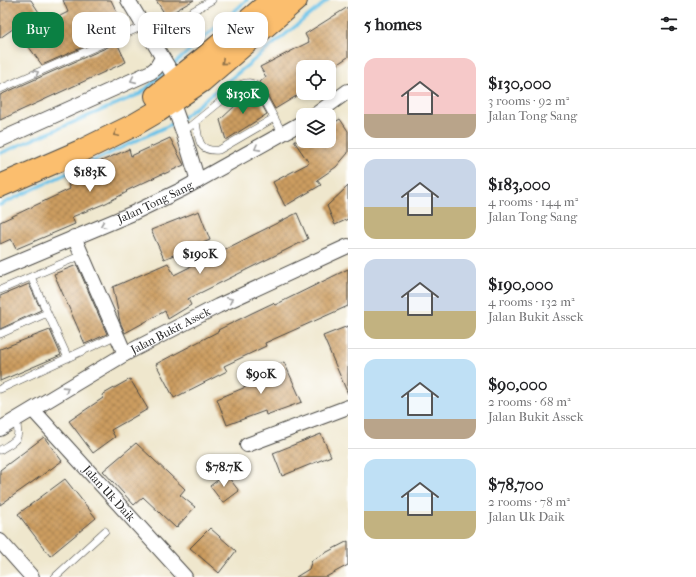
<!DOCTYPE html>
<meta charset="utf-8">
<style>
body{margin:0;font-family:"IM FELL French Canon",serif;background:#f6f6f6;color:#202124;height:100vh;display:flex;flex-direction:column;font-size:15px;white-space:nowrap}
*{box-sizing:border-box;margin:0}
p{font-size:13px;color:#757577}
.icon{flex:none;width:22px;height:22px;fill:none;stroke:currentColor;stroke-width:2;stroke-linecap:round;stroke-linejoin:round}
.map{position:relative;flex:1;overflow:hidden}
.drawer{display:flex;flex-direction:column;background:#fff;width:348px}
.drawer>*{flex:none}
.hud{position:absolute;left:12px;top:12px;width:276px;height:36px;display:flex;gap:8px}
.fabs{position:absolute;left:296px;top:60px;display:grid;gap:8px}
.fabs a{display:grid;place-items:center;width:40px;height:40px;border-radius:8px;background:#fff;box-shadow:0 2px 6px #0003;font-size:20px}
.price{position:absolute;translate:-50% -34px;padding:0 9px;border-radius:14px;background:#fff;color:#222;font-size:13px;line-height:26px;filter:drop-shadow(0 1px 2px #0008)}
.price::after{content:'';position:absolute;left:50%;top:24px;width:12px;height:9px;margin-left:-6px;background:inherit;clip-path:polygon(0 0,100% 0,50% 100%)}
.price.on{background:#0b8043;color:#fff}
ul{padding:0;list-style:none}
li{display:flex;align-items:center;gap:12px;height:100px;padding:0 16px}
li+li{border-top:1px solid #e0e0e0}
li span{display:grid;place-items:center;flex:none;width:112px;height:80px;border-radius:12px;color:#555}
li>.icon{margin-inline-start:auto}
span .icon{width:48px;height:48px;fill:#fffc;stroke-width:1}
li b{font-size:17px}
h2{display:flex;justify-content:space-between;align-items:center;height:48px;padding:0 16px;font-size:17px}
.pill{padding:0 14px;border-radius:12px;background:#fff;box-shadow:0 2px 6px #0003;font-size:14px;line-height:36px}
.pill.on{background:#0b8043;color:#fff}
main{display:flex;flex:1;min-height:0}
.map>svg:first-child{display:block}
</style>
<main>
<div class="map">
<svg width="348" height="577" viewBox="0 0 348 577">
<defs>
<pattern id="building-cross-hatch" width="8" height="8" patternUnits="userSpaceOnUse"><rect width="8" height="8" fill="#cc9d60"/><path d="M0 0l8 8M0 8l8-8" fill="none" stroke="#a6804f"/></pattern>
</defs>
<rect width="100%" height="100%" fill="#fff"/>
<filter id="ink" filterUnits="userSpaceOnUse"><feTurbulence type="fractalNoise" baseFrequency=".025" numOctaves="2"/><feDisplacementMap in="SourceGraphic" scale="8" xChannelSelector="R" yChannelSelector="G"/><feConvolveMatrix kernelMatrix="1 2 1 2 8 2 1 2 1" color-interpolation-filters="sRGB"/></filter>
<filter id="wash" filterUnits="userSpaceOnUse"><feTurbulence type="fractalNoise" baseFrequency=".012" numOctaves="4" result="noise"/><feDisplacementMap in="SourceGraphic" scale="16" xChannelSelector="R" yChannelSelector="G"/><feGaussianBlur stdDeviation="0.9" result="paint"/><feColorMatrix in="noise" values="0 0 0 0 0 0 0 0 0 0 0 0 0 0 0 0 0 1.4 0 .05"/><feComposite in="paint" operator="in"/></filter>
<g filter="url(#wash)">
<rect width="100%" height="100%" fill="#efe7cd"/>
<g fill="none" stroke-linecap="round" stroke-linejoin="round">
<path stroke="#6bc2e8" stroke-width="3.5" d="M174 64 247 0
M181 119 328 0
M1 153 140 94 164 73
M0 205 176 122"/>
</g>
<g id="blocks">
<path fill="url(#building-cross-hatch)" d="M0 0H31L46 23 68 12 63 0H111L123 25 112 31 113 34 42 65 26 43 28 42 17 26 0 38Z
M156 0H194L166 16Z
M348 7V57L333 67H303V92L275 109 260 82 266 77 260 67 309 42 305 34Z
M117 43 126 62 0 120V95Z
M253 89 267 114 226 140 220 120Z
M340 119 348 131V153L336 167 317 180 321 185 285 206 273 182 309 163 294 141H329V126Z
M170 138 184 165 164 174V173L126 191 127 192 106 203 72 217 75 224 16 249 11 239 0 244V222L70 189 68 184 93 173 90 166 129 149 131 156Z
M348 186V219L335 225 327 206Z
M199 211 210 240 164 259 151 230Z
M297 213 308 239 188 299 191 305 168 319 165 311 125 333 120 322 113 287 168 263 174 275Z
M77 265 107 334 85 344 54 274Z
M348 269V306L265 343 266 346 224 366 227 371 174 398 156 364 219 331 218 330 252 313 273 303 275 305Z
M29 284 41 310 0 329V296Z
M348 326V394L323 336Z
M50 330 61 355 0 381V349Z
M284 362 302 402 266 415 265 411 227 425 217 399 253 384 250 375Z
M130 379 148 409 111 430 115 437 93 453 69 421 103 398 102 395Z
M321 434 331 456 282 476 273 453Z
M44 437 62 461 0 505V470Z
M136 443 185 489 180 495 195 507 176 528 143 497 134 505 103 471Z
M226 474 239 491 223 503 210 486Z
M65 479 96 518 50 556 18 514Z
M210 528 236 551 219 573 190 548Z
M348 541V565L326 577H296L309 569 312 560Z"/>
</g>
</g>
<g filter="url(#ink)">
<use href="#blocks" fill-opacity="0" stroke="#484743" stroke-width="1"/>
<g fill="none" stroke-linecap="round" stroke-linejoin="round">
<g stroke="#484743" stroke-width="8">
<path id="service" d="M150 36 212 0
M0 89 143 26
M196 122C199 139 197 152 219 150L274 118
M183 132 242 84C248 82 251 82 257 86L283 134
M31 277 68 358
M0 290 82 255
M0 334 47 313
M0 389 117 335
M0 450C16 440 21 441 16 420
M55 577 105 531"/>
</g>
<g stroke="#484743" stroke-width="16">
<g id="minor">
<path d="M128 0 176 80"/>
<path d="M170 102 174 107 183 132 198 181"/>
<path d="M315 115 348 91"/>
<path d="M0 140 151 72 156 68 162 58"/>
<path d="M74 237 125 354"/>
<path id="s1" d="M0 269 131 214 183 189 303 122"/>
<path id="s2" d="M33 410 185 577"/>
<path id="s3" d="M0 429 125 354 218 306 348 246"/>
<path d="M247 445 348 407"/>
<path d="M0 541 32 577"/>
</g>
</g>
<g stroke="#484743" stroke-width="24">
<path id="primary" d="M156 96 204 58 272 0
M0 186 83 150 134 125 158 111 202 81 296 0"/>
</g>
<use href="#service" stroke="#fff" stroke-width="7"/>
<use href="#minor" stroke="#fff" stroke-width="14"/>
<use href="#primary" stroke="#fbbe6e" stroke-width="22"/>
</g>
<defs><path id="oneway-chevron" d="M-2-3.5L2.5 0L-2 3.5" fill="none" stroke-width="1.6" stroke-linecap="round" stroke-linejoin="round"/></defs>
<g stroke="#93744c">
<use href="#oneway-chevron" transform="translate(224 62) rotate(139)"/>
<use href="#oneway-chevron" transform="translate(116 134) rotate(154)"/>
</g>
<g stroke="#a0a0a0">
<use href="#oneway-chevron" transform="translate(36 73) rotate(-24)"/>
<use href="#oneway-chevron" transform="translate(133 80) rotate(156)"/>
<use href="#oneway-chevron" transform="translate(257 148) rotate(151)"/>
<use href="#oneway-chevron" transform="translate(103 225) rotate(158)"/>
<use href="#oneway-chevron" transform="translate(230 300) rotate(-25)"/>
<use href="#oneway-chevron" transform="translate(66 389) rotate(-33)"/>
</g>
</g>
<g text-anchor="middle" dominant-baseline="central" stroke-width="3" stroke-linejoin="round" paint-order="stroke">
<g font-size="12" fill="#2b2b2b" stroke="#fff">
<text stroke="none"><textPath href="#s1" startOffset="169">Jalan Tong Sang</textPath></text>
<text stroke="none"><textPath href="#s3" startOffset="197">Jalan Bukit Assek</textPath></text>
<text stroke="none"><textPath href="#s2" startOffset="113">Jalan Uk Daik</textPath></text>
</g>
</g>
</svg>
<div class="fabs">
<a><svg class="icon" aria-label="locate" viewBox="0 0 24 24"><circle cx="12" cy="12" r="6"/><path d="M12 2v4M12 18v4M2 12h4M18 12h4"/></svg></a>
<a><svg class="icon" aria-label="layers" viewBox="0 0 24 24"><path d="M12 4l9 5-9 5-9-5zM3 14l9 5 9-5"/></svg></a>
</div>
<b class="price on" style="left:243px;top:115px">$130K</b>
<b class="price" style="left:90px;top:193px">$183K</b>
<b class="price" style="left:200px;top:275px">$190K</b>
<b class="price" style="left:261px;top:395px">$90K</b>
<b class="price" style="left:224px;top:488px">$78.7K</b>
<div class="hud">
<a class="pill on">Buy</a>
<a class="pill">Rent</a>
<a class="pill">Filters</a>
<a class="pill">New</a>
</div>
</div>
<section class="drawer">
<h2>5 homes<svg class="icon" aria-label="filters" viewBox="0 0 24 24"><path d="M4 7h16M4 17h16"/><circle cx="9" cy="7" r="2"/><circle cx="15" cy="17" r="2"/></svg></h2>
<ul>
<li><span style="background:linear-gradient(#f6c9c9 70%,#b9a48a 0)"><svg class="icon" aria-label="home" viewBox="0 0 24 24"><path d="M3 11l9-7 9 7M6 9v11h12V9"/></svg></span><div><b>$130,000</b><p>3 rooms · 92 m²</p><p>Jalan Tong Sang</p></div></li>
<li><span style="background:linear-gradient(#c9d6e8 60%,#c2b280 0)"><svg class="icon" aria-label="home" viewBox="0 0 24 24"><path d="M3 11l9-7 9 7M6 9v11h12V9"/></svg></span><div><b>$183,000</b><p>4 rooms · 144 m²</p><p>Jalan Tong Sang</p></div></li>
<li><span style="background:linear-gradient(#c9d6e8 65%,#c2b280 0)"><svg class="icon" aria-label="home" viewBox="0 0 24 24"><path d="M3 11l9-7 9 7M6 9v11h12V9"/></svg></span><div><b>$190,000</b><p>4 rooms · 132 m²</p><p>Jalan Bukit Assek</p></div></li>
<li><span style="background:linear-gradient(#bfe0f5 75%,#b9a48a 0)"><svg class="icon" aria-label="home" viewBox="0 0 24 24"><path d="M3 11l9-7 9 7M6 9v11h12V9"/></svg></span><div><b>$90,000</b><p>2 rooms · 68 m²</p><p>Jalan Bukit Assek</p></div></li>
<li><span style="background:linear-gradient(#bfe0f5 65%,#c2b280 0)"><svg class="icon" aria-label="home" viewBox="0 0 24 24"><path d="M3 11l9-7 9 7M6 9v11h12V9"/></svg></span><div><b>$78,700</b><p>2 rooms · 78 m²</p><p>Jalan Uk Daik</p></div></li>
</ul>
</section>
</main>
